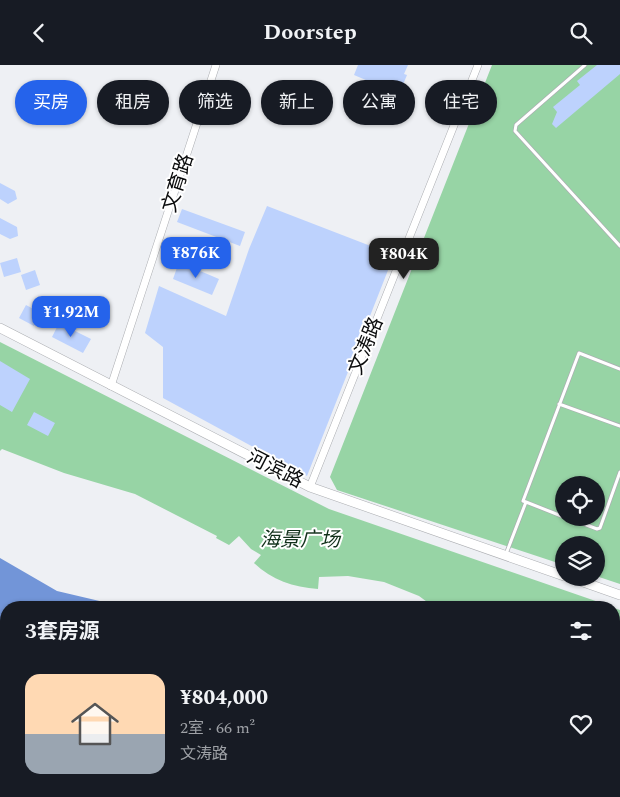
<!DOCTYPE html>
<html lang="zh">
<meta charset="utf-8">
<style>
body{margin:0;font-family:Spectral,"Noto Sans SC",serif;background:#20242c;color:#f1f3f6;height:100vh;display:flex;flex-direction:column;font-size:19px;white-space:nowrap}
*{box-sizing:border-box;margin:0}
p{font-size:16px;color:#9ea1a6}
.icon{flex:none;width:28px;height:28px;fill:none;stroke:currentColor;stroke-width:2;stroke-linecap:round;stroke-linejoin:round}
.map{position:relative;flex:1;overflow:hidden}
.sheet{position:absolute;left:0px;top:536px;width:620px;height:196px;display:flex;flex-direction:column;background:#171b24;border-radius:20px 20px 0 0;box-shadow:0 1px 4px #0004}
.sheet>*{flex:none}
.guide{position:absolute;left:15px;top:15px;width:590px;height:45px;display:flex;gap:10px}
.tools{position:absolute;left:555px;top:411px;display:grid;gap:10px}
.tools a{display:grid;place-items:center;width:50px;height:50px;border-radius:50%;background:#171b24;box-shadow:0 1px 4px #0004;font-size:25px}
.price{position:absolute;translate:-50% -42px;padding:0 11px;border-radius:10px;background:#2563eb;color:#fff;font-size:16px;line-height:32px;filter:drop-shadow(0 1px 2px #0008)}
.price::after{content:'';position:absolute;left:50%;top:30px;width:15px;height:11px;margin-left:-8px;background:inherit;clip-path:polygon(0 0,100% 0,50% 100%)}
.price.active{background:#222;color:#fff}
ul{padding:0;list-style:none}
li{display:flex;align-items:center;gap:15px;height:125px;padding:0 25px}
li span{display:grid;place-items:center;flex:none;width:140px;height:100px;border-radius:15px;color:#555}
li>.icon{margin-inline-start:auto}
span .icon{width:60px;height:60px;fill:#fffc;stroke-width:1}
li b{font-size:21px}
h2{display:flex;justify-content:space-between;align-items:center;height:60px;padding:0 25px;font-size:21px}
.chip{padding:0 18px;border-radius:22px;background:#171b24;box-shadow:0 1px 4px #0004;font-size:18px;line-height:45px}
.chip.active{background:#2563eb;color:#fff}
header{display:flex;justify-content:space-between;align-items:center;height:65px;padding:0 25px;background:#171b24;font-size:22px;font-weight:700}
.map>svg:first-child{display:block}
</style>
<header><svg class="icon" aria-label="back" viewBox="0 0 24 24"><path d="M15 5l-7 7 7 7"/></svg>Doorstep<svg class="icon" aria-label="search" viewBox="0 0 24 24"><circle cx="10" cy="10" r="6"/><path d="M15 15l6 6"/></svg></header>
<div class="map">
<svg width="620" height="732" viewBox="0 0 620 732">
<rect width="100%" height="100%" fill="#eef0f4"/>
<path fill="#97d4a5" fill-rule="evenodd" d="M492 0H620V519L596 511V480H564V500L337 425 330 412ZM564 420H596V452H564Z
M0 277 329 444 613 542H434L419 531 384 517 348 511 319 512 318 524C293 522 272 515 254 498L261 490 251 484 239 471 229 480 216 473 217 471 135 429 64 408 2 384 0 386Z
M614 543 620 545V615L614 620Z"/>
<path fill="#7295d8" d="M0 493 57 526 125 542H6V726H350L354 732H0Z
M502 726H543L548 732H496Z"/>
<path fill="#bdd2fd" d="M358 0H408L404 9 407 10 399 29 354 10Z
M597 0H620V9L556 63 552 59 557 47 553 42 580 20 577 16Z
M0 118 15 126 17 134 8 139 0 134Z
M267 141 394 190 307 411 163 333V282L145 268 159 221 226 251 249 184Z
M182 144 245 167 240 181 177 157Z
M0 153 17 162 18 171 10 174 0 169Z
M186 176 225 193 221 203 182 186Z
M17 193 21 207 4 212 0 198Z
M179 197 219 214 212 230 173 214Z
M35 205 40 220 26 225 21 210Z
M26 240 41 248 34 261 19 253Z
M59 258 91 274 83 288 52 272Z
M0 296 30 314 12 347 0 340Z
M34 347 55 358 48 371 27 360Z"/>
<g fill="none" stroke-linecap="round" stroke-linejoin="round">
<g stroke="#acaeb2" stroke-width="4.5">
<path id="service" d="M585 0 516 60 515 66 620 181
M559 339 620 361
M526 437 564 452
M566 452 597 464 600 463 620 407
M506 489 526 437 523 436 579 288 620 304"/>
</g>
<g stroke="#acaeb2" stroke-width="8">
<path id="minor" d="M111 321 216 0
M310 422 478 0"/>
</g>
<g stroke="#acaeb2" stroke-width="10">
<path id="tertiary" d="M0 263 310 422 564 511
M569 512 620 530"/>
</g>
<use href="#service" stroke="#fff" stroke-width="3"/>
<use href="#minor" stroke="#fff" stroke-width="7"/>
<use href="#tertiary" stroke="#fff" stroke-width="9"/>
</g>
<g text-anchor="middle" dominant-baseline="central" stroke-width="4" stroke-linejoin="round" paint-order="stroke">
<g font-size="20" fill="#0b0c0d" stroke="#fff">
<text transform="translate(178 118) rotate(-72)">文育路</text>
<text transform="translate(366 281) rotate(-68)">文涛路</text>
<text transform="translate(275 404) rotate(27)">河滨路</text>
</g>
<g font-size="20" font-style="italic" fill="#12311b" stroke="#fff">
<text x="300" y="475">海景广场</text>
</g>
</g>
</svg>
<div class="tools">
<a><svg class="icon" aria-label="locate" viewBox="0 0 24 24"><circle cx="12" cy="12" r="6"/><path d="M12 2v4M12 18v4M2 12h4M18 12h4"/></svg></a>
<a><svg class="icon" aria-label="layers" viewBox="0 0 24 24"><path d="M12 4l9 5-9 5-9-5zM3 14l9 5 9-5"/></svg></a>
</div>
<b class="price" style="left:196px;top:214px">¥876K</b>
<b class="price active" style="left:404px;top:215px">¥804K</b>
<b class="price" style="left:71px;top:273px">¥1.92M</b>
<div class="guide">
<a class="chip active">买房</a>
<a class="chip">租房</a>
<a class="chip">筛选</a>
<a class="chip">新上</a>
<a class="chip">公寓</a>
<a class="chip">住宅</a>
</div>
<section class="sheet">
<h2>3套房源<svg class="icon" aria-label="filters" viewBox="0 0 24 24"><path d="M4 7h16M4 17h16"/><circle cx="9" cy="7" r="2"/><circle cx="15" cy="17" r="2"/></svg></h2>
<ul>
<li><span style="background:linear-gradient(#ffd9b3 60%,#9aa5b1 0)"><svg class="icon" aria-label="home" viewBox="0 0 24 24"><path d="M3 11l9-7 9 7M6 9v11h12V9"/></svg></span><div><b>¥804,000</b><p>2室 · 66 m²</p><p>文涛路</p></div><svg class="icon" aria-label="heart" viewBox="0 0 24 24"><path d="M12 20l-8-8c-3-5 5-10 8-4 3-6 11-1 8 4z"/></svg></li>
</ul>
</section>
</div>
